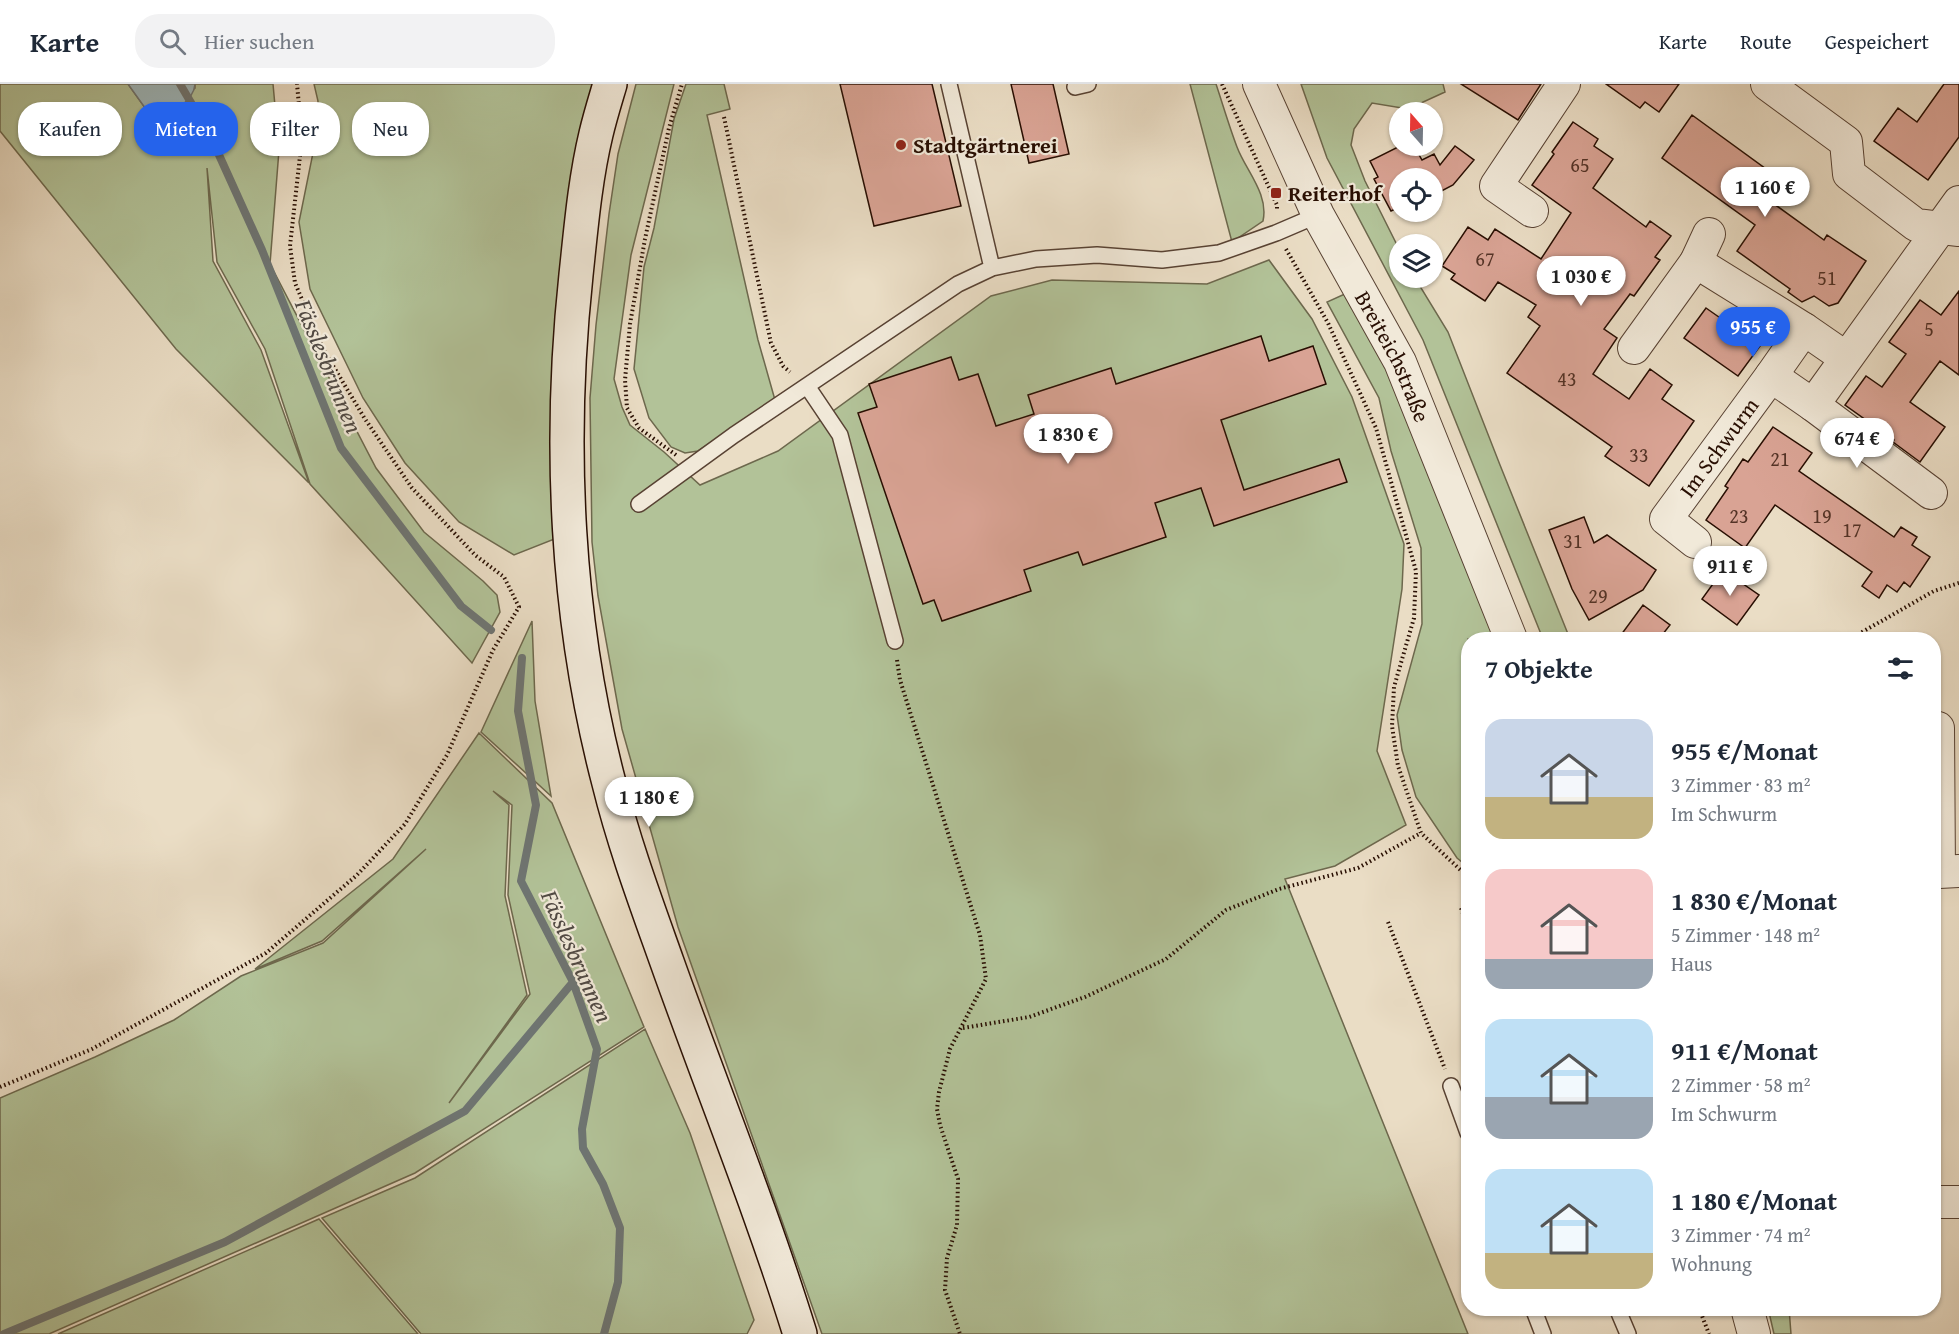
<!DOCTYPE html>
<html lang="de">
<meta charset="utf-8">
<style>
body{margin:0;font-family:"Gentium Book Plus",serif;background:#f2f2f3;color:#1f2937;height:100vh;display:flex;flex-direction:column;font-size:22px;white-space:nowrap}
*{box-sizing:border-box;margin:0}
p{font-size:20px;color:#747a83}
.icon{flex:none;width:33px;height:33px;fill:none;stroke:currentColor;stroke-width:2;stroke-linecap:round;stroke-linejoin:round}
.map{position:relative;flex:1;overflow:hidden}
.panel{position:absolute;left:1461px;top:548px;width:480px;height:684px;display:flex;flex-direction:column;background:#fff;border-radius:24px;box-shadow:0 2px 4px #0004}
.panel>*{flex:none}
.guide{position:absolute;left:18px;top:18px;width:570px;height:54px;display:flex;gap:12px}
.needle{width:39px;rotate:340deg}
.fabs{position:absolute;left:1389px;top:18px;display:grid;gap:12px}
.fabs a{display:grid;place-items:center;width:54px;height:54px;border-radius:50%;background:#fff;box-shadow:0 2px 4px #0004;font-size:30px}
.price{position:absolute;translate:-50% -51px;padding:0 14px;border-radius:21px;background:#fff;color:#222;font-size:20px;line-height:39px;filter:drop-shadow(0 2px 3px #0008)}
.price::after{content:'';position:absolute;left:50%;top:36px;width:18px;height:14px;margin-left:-9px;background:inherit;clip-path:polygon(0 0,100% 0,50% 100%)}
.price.active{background:#2563eb;color:#fff}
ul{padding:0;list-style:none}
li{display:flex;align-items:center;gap:18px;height:150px;padding:0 24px}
li span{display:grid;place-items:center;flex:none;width:168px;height:120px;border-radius:18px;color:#555}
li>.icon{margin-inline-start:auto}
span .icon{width:72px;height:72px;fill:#fffc;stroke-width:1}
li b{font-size:26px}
h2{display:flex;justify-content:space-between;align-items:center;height:72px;padding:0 24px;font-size:26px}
.tag{padding:0 21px;border-radius:24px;background:#fff;box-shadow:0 2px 4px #0004;font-size:21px;line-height:54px}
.tag.active{background:#2563eb;color:#fff}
header{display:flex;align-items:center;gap:36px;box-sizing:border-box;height:84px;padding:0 30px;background:#fff;border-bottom:2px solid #e0e1e3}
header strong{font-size:28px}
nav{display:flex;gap:33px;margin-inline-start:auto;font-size:21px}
.search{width:420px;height:54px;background:#f2f2f3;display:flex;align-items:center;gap:15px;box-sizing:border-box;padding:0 21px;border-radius:24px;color:#747a83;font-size:22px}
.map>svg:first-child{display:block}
</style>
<header>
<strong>Karte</strong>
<div class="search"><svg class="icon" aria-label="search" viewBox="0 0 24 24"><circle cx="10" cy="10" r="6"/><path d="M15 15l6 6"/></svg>Hier suchen</div>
<nav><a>Karte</a><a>Route</a><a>Gespeichert</a></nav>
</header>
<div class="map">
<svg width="1959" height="1250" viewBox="0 0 1959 1250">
<rect width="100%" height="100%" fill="#eaddc5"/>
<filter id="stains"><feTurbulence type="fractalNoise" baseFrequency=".00333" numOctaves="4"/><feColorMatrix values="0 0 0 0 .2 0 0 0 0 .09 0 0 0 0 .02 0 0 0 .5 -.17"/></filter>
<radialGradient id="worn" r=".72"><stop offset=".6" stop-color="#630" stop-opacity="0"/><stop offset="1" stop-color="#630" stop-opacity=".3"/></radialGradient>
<path fill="#b2c298" stroke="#6d684d" stroke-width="1.5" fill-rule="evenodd" d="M0 0H128L153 35 195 4V0H273L279 66 270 180 376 384 424 448 483 497 497 511 500 528 472 579 310 400 265 265 217 178 207 84 213 177 261 266 309 399 176 265 0 47Z
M314 0H597L557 454 514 471 459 438 405 379 363 314 310 205 299 138 314 64 318 17Z
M636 0H674L631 171 614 295 622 323 630 341 664 368 700 401 778 367 991 212 1052 196 1207 200 1269 176 1312 235 1352 313 1404 460 1402 505 1377 667 1406 741 1335 782 1285 795 1468 1250H822L678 843 622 645 598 512 592 458 590 314 596 241 609 130 618 70Z
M686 0H724L730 25 707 31 758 256 775 316 698 367 685 369 671 363 649 334 634 285 644 183 654 144 674 35Z
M1190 0H1216C1223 21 1229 42 1237 63 1246 87 1269 110 1263 137L1232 158Z
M1301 0H1443L1445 8 1408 25 1372 19 1354 45 1351 61 1365 97 1399 165 1400 194H1415L1448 248 1500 381 1570 555H1543L1423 256 1327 74Z
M1347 209 1390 282 1498 555H1468V783L1457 774 1416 713 1402 666 1397 631 1422 540 1421 464 1391 367 1379 314 1327 218Z
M532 537 535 617 551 712 481 648Z
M479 649 552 719 644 943 415 1089 49 1250H0V1014L95 973 174 936 241 892 323 859 426 765 322 857 255 885 393 775ZM493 707 512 721 508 811 530 910 449 1019 527 911 505 812 509 721Z
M645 945 690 1049 754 1236 747 1250H421L322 1134 415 1094Z
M319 1135 418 1250H58Z
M1768 1224H1789L1791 1250H1774Z"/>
<path fill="#9db9bf" stroke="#6e7573" stroke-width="1.5" d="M128 0H195C194 18 169 31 153 35Z"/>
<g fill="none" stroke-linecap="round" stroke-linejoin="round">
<path stroke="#6e7573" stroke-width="8" d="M180 0 210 51 262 166 341 364 461 522 491 546
M522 574 518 627 536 721 521 797 573 898 597 965 582 1045 583 1064 603 1100 620 1144 618 1198 604 1250
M4 1250 225 1158 465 1027 573 898"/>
</g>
<path fill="#d9a394" stroke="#280e02" stroke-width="1.5" d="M840 0H932L961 122 874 142Z
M1011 0H1053L1069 70 1029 79Z
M1461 0H1541L1518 36Z
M1606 0H1679L1659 28 1645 18 1640 24Z
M1944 0H1959V53L1928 96 1874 57 1898 24 1917 38Z
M1692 31 1766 85 1752 104 1824 156 1827 151 1866 177 1838 219 1829 222 1814 212 1802 218 1788 208 1790 205 1737 167 1755 141 1662 74Z
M1573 38 1598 55 1594 62 1613 75 1593 104 1646 143 1650 137 1671 152 1655 173 1660 176 1634 212 1630 210 1604 245 1617 254 1593 290 1629 315 1650 285 1672 301 1662 315 1694 337 1649 402 1605 372 1612 363 1507 289 1540 242 1528 233 1536 221 1498 198 1485 217 1451 195 1455 190 1442 182 1468 143 1488 156 1495 145 1541 175 1571 129 1532 101 1554 70 1552 68Z
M1400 62H1414L1422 76 1434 70 1440 81 1455 62 1474 76 1453 101 1432 112V94H1400V123L1391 127 1374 95 1378 93 1370 77Z
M1959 207V291L1940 277 1910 318 1945 343 1920 378 1893 358 1894 356 1845 321 1866 292 1882 303 1906 270 1889 258 1920 216 1941 231Z
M1706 224 1760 262 1738 292 1684 254Z
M1261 252 1269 277 1313 262 1326 300 1221 336 1244 406 1339 375 1347 398 1214 442 1201 404 1155 419 1166 453 1083 481 1078 468 1024 486 1031 507 942 537 934 516 923 520 858 329 877 323 869 300 951 273 959 296 978 290 996 342 1034 330 1028 311 1111 284 1116 300Z
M1773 343 1812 369 1799 387 1894 453 1901 443 1917 453 1912 461 1930 473 1910 503 1904 498 1897 508 1887 501 1879 514 1862 502 1872 488 1775 421 1745 464 1706 436 1728 404 1725 402 1743 375 1748 378Z
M1584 433 1594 459 1607 451 1656 486 1643 506 1589 536 1572 505 1549 446Z
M1723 486 1759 511 1737 541 1702 515Z
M1643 521 1670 541 1659 555H1618Z"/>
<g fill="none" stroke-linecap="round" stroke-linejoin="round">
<g stroke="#584233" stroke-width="18">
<path id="lane" d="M949 0 992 184
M1075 3 1088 0
M807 302 840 351 895 557
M639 420 734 351 958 200 992 184 1036 175 1097 171 1162 176 1219 169 1276 149 1318 131
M1451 1002 1468 1049
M1533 1224 1543 1250
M1617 1224 1628 1250"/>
</g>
<g stroke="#584233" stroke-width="34">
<g id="street">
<path id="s1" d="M1259 0 1318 131 1400 278 1511 555"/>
<path d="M1767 0 1846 58 1849 90 1916 141 1959 146"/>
<path d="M1532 127 1496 102 1564 0"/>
<path d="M1696 178 1709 150"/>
<path d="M1634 264 1696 178 1804 245 1846 274"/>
<path d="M1771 292 1804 245"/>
<path d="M1813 321 1931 409"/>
<path id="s2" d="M1695 458 1666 435 1771 292 1813 321 1959 118"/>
<path d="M1934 644H1938L1939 788 1959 787"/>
<path d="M1934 1118H1959"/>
<path d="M1747 1224 1754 1250"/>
</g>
</g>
<g stroke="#280e02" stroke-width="36">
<path id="secondary" d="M610 0C605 17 600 33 596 50 585 96 581 144 576 191 558 359 566 535 609 699 624 760 646 819 667 878 711 1002 761 1124 800 1250"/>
</g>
<path stroke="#280e02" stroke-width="4" stroke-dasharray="1.5 3" stroke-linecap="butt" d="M1222 0 1277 121V127
M724 33 771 259 783 282 790 288
M1286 165 1328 239 1376 344 1416 487 1414 534 1394 603 1392 642 1398 682 1421 749 1468 793
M676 371 639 344 627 324 625 296 630 240 645 155 669 44 682 0
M1850 555 1934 507 1959 499
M897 576 900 596 980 851 986 895 950 965 939 1008 937 1025 940 1041 958 1095 957 1141 947 1174 945 1206 960 1250
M1468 688V696
M1461 824 1468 843
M1388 838 1445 985
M963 944 1029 933 1085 913 1166 875 1226 826 1279 805 1358 784 1421 749
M0 1003 92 965 266 869 357 791 405 740 447 671 493 566 519 523 504 493 475 471 412 404 365 335 323 265 295 199 290 162 302 54 297 0
M1699 1224 1709 1250"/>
<use href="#lane" stroke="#f1e9d9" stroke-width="15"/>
<use href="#street" stroke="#f1e9d9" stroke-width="32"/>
<use href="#secondary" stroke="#f1e9d9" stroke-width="33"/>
</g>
<g fill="#8f2418" stroke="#f1e9d9" stroke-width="2">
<circle cx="901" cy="61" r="6"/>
<rect x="1270" y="103" width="12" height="12" rx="3"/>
</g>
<g text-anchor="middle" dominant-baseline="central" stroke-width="4.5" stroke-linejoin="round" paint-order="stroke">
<g font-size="20" fill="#543326">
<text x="1580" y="80">65</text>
<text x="1485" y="174">67</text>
<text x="1827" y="193">51</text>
<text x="1929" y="244">5</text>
<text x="1567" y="294">43</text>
<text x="1639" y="370">33</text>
<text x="1780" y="374">21</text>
<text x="1739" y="431">23</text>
<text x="1822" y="431">19</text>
<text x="1852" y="445">17</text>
<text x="1573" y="456">31</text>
<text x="1598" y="511">29</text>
</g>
<g font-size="22" font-weight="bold" fill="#280e02" stroke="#f1e9d9" text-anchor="start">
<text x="913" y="61">Stadtgärtnerei</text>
<text x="1288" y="109">Reiterhof</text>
</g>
<g font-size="22" fill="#280e02" stroke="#f1e9d9">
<text stroke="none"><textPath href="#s1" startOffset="304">Breiteichstraße</textPath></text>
<text stroke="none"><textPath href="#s2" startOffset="126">Im Schwurm</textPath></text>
</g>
<g font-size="24" font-style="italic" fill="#514a44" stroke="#f1e9d9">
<text transform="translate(329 282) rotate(68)">Fässlesbrunnen</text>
<text transform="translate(577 872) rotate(66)">Fässlesbrunnen</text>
</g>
</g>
<rect width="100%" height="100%" filter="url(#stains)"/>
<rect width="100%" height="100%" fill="url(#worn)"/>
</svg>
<div class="fabs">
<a><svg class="needle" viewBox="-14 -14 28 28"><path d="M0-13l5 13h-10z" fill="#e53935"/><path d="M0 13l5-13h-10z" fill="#747a83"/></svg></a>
<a><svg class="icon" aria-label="locate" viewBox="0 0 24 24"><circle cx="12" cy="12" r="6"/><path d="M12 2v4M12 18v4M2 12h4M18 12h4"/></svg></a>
<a><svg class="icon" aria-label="layers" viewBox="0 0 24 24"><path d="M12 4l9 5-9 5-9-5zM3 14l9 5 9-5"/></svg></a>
</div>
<b class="price" style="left:1765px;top:134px">1 160 €</b>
<b class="price" style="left:1581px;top:223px">1 030 €</b>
<b class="price active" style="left:1753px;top:274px">955 €</b>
<b class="price" style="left:1068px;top:381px">1 830 €</b>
<b class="price" style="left:1857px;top:385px">674 €</b>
<b class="price" style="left:1730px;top:513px">911 €</b>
<b class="price" style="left:649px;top:744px">1 180 €</b>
<div class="guide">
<a class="tag">Kaufen</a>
<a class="tag active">Mieten</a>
<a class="tag">Filter</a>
<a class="tag">Neu</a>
</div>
<section class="panel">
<h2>7 Objekte<svg class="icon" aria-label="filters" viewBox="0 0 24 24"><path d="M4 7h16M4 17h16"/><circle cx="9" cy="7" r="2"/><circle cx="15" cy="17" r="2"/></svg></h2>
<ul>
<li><span style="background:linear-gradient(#c9d6e8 65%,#c2b280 0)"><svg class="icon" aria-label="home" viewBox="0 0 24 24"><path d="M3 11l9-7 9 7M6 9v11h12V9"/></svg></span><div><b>955 €/Monat</b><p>3 Zimmer · 83 m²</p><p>Im Schwurm</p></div></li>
<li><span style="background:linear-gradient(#f6c9c9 75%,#9aa5b1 0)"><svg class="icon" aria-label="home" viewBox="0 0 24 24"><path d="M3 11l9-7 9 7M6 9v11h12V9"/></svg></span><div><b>1 830 €/Monat</b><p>5 Zimmer · 148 m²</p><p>Haus</p></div></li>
<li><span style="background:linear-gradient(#bfe0f5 65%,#9aa5b1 0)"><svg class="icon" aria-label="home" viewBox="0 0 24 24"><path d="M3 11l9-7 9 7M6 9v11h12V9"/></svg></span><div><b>911 €/Monat</b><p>2 Zimmer · 58 m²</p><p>Im Schwurm</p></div></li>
<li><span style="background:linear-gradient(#bfe0f5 70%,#c2b280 0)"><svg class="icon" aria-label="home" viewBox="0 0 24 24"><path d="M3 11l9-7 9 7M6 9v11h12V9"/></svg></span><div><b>1 180 €/Monat</b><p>3 Zimmer · 74 m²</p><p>Wohnung</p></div></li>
</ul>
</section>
</div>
